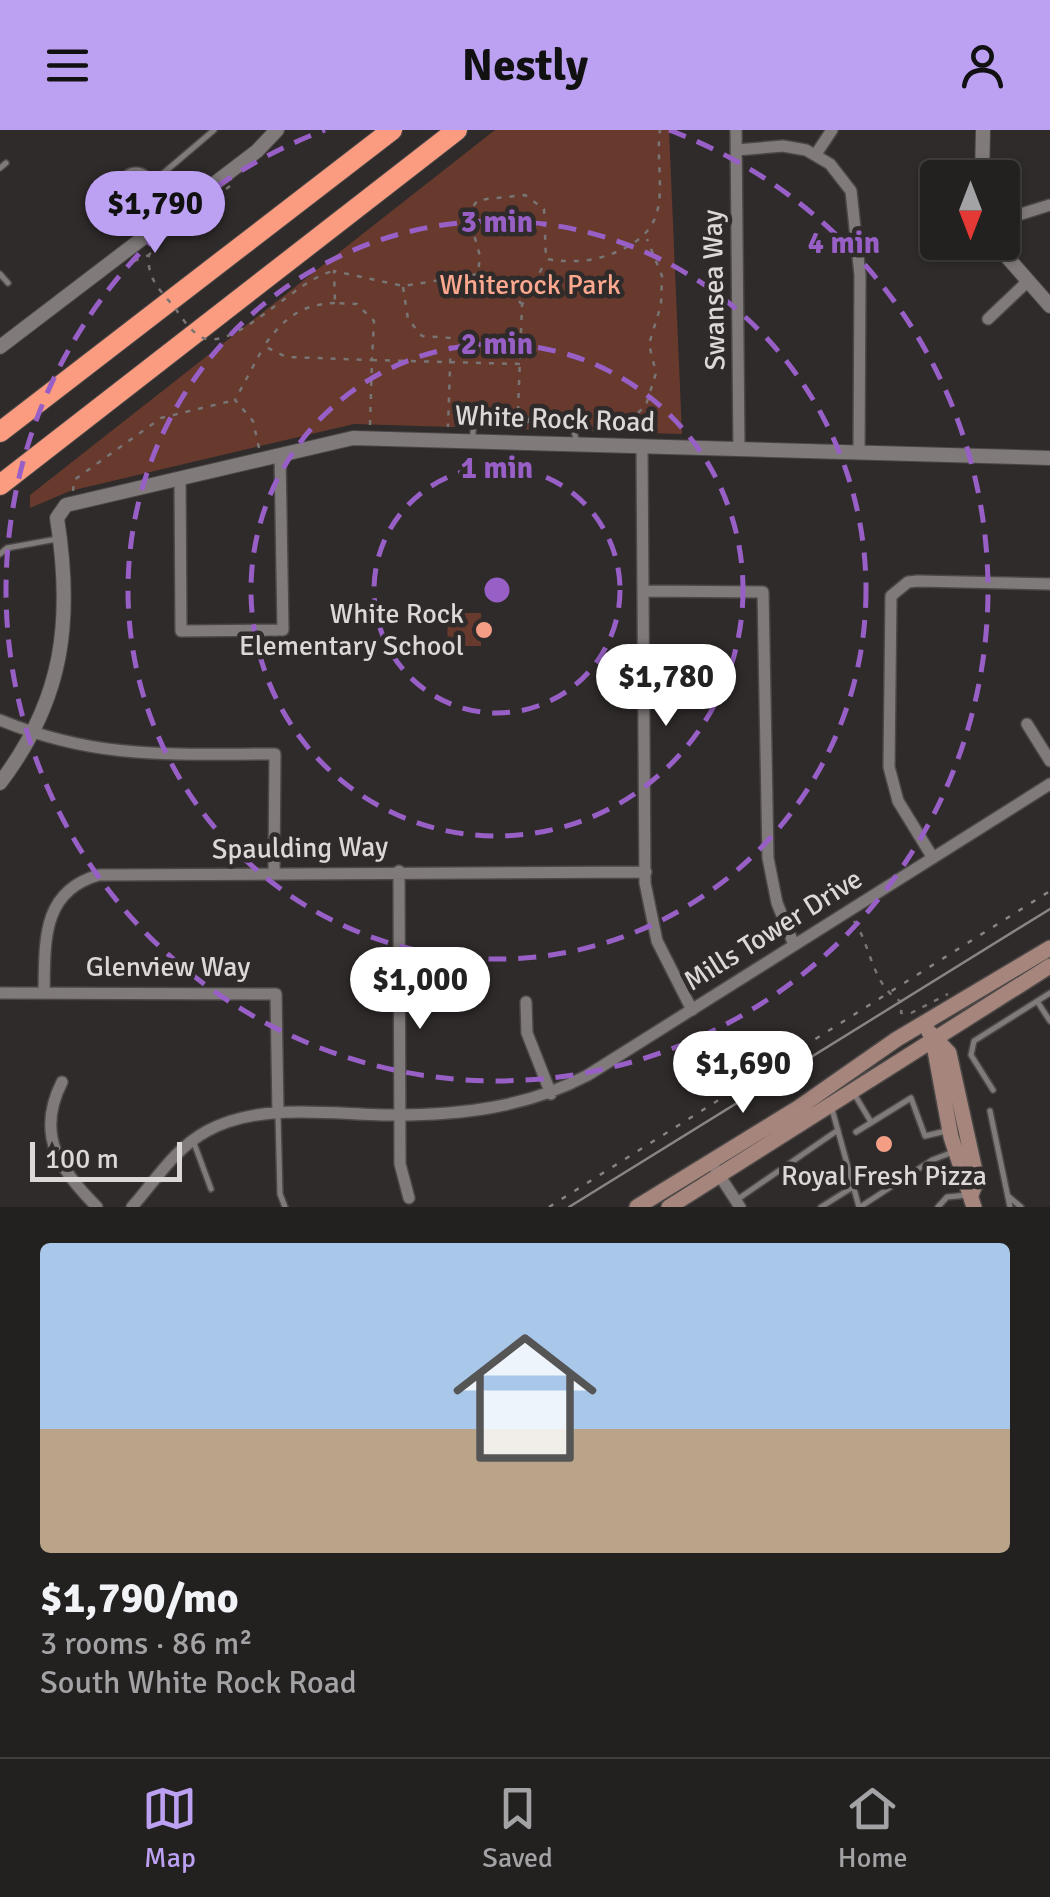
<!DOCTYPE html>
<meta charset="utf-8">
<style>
body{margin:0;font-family:Signika,sans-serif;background:#2f2d2d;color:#f1f3f6;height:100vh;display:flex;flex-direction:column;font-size:38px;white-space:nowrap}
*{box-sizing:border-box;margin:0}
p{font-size:32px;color:#a3a3a5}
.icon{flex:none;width:55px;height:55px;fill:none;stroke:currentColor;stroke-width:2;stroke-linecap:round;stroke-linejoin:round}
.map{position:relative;height:1077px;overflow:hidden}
.panel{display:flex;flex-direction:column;background:#232020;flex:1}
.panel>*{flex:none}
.needle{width:65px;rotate:180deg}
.controls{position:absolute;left:920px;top:30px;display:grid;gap:20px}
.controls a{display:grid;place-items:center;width:100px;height:100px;border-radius:10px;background:#232020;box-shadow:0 2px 8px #0004,0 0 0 2px #403e3e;font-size:50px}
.scale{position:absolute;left:30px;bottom:25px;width:152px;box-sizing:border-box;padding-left:10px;border:5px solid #dbd8d7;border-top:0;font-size:28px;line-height:35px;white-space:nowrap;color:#dbd8d7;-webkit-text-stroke:8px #2f2b2a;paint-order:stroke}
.price{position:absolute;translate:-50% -85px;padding:0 22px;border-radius:35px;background:#fff;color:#222;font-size:32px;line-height:65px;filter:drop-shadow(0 2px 5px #0008)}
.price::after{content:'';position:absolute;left:50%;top:60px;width:30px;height:22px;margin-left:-15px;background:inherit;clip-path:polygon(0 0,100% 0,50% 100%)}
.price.selected{background:#bca0f2;color:#111}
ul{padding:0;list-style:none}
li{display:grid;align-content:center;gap:20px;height:530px;padding:0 40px}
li+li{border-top:2px solid #403e3e}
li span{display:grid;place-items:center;height:310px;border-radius:10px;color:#555}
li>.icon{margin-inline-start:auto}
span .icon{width:180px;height:180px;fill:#fffc;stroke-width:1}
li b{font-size:42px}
header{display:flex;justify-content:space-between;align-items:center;height:130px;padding:0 40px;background:#bca0f2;color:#111;font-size:45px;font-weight:800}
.dock{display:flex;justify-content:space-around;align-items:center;height:140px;border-top:2px solid #403e3e;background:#232020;font-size:28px;color:#a3a3a5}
.dock a{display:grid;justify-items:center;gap:5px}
.dock .selected{color:#bca0f2}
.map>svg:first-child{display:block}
</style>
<header><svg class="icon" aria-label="menu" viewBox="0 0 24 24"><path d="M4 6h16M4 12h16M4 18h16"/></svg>Nestly<svg class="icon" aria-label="person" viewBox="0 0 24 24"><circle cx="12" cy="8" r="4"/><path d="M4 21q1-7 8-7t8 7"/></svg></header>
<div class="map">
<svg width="1050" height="1077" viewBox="0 0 1050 1077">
<rect width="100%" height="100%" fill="#2f2b2a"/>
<path fill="#673a2d" d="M495 0H669L682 304 354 294 70 361 30 378V365Z
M448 483H481V516H447Z"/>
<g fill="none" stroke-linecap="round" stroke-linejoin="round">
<g stroke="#4a4746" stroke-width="8">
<path id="service" d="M0 38 6 33
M119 57a17 17 0 1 1 34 0a17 17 0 1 1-34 0Z
M153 52 214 0
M147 70 162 92
M119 79 128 72
M0 144 8 153
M472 311 474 294 480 290 571 291 577 312
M0 424 7 418 57 409
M1037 871 1050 891
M993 960 971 925 974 911 1050 863
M853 962 871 992
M832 979 859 1077
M990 981 1010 1077
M278 986 280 1064 285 1077
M856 1002 911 968 925 1006 946 1001
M194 1013 211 1059
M1008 1066 1021 1077
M738 1069 838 1000
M821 1077 853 1057
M860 1077 932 1030 953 1022
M938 1077 947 1067 968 1065"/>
</g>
<g stroke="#4a4746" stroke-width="14">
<path id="minor" d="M736 0 739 320
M737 20 783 16 806 20 830 34 851 61 860 145 859 322
M816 24 832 0
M1002 90 1050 75
M988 189 1027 152
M642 318 645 753 657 811 692 880
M180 348 181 501 283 500 280 325
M644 461 763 462 768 728 777 773 794 815
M0 590C98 630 172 624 275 624L274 744
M1027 594 1050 631
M933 728 898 671 889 637 891 466 908 452 918 451 1050 454
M399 741 400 1034 409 1068
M0 863 276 864 278 983
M44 863C45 812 41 761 99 745L646 742
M526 872 527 903 551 964
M62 952C35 1005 60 1040 97 1077
M716 1040 740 1077
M132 1077C156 1050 174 1019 207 1001 262 971 334 985 395 985 463 985 528 977 588 945L1050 654"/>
</g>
<g stroke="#4a4746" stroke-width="16">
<path id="tertiary" d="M982 48 983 0
M994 112 1050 176
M0 217 257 21 277 0
M0 653C64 569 73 490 57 388L66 375 353 308 1050 328"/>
</g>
<g stroke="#4a4746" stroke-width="18">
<path id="secondary" d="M929 902 949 923 977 1050 971 1065
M933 910 951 1007 974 1077
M637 1077 798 978 897 909 1050 818
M669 1077 1050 836"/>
</g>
<g stroke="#4a4746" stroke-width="22">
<path id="motorway" d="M0 302 392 0
M0 355 457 0"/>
</g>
<path stroke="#787574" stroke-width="2.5" stroke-dasharray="5 8" stroke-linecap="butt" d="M134 131 149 125
M478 144 512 157 521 174
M403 157 408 189 422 206 451 208 448 297
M515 157 531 155
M335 173C301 174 283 189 264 216L286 227 372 230 374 191 357 174 335 173 334 141 403 156 478 144 480 126 468 83 478 70 525 65 544 79 546 129C575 133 596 132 623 119 677 93 654 48 660 0
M518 281 522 175 546 131
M370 295 372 230 520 234
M628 303 625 296 646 275 656 243 649 214 661 175 662 146 647 109
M259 318 253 291 235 270 263 218
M73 361 74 350 161 288 235 270
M854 791C871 815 872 857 902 872L901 883H911L948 864"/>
<use href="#service" stroke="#807b7a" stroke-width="5"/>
<use href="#minor" stroke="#807b7a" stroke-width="11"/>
<use href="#tertiary" stroke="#807b7a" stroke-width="14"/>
<use href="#secondary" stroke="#a5857c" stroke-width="15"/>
<use href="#motorway" stroke="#fb9c81" stroke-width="20"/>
<path stroke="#878483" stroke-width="2.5" d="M569 1077 1050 779"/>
<path stroke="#878483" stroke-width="2.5" stroke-dasharray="5 10" stroke-linecap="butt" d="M549 1077 1050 761"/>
<path stroke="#787574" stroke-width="2.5" stroke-dasharray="5 8" stroke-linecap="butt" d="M230 56 160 111 149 125C146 148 161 161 175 178 182 188 190 201 201 207 234 224 296 148 334 141"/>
</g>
<g fill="none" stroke="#9860c6" stroke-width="5" stroke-dasharray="18 12">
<circle cx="497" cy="460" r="123"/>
<circle cx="497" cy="460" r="246"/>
<circle cx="497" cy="460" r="369"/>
<path d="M669 0A491 491 0 1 1 325 0"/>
</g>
<g fill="#f49e86" stroke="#2f2b2a" stroke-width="4">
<circle cx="484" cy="500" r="10"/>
<circle cx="884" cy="1014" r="10"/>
</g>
<g text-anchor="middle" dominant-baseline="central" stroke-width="9" stroke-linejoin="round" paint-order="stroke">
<g font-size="28" fill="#fda88f" stroke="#2f2b2a">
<text x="530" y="155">Whiterock Park</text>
</g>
<g font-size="28" fill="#dbd8d7" stroke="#2f2b2a">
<text transform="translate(714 160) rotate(-91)">Swansea Way</text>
<text transform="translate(555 289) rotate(2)">White Rock Road</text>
<text transform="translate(300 718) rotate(-1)">Spaulding Way</text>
<text transform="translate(773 800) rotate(-32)">Mills Tower Drive</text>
<text x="168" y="837">Glenview Way</text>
</g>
<g font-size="28" fill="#dbd8d7" stroke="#2f2b2a" text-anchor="end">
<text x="464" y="484">White Rock<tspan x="464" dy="32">Elementary School</tspan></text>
<text x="884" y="1046" text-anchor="middle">Royal Fresh Pizza</text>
</g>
</g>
<circle cx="497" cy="460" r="15" fill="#9860c6" stroke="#2f2b2a" stroke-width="5"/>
<g font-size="30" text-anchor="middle" font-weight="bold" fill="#9860c6" stroke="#2f2b2a" stroke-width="9" stroke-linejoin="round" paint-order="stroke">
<text x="497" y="102">3 min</text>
<text x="844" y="123">4 min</text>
<text x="497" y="224">2 min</text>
<text x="497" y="348">1 min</text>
</g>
</svg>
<div class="controls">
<a><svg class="needle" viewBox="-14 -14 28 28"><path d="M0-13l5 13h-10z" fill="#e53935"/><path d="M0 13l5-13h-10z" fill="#a3a3a5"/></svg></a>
</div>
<div class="scale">100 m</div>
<b class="price selected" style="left:155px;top:126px">$1,790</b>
<b class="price" style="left:666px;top:599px">$1,780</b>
<b class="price" style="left:420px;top:902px">$1,000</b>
<b class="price" style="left:743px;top:986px">$1,690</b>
</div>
<section class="panel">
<ul>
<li><span style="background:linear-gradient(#a9c7e8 60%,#b9a48a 0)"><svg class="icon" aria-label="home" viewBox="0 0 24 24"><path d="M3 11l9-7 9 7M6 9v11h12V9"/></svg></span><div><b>$1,790/mo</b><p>3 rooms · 86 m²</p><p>South White Rock Road</p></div></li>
</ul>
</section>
<nav class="dock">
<a class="selected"><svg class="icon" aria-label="map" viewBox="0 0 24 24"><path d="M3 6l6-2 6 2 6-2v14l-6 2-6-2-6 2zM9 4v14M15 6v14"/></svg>Map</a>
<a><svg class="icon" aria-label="saved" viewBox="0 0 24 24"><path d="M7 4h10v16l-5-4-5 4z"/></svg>Saved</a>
<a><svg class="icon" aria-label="home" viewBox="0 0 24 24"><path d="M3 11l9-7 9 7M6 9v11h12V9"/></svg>Home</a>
</nav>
